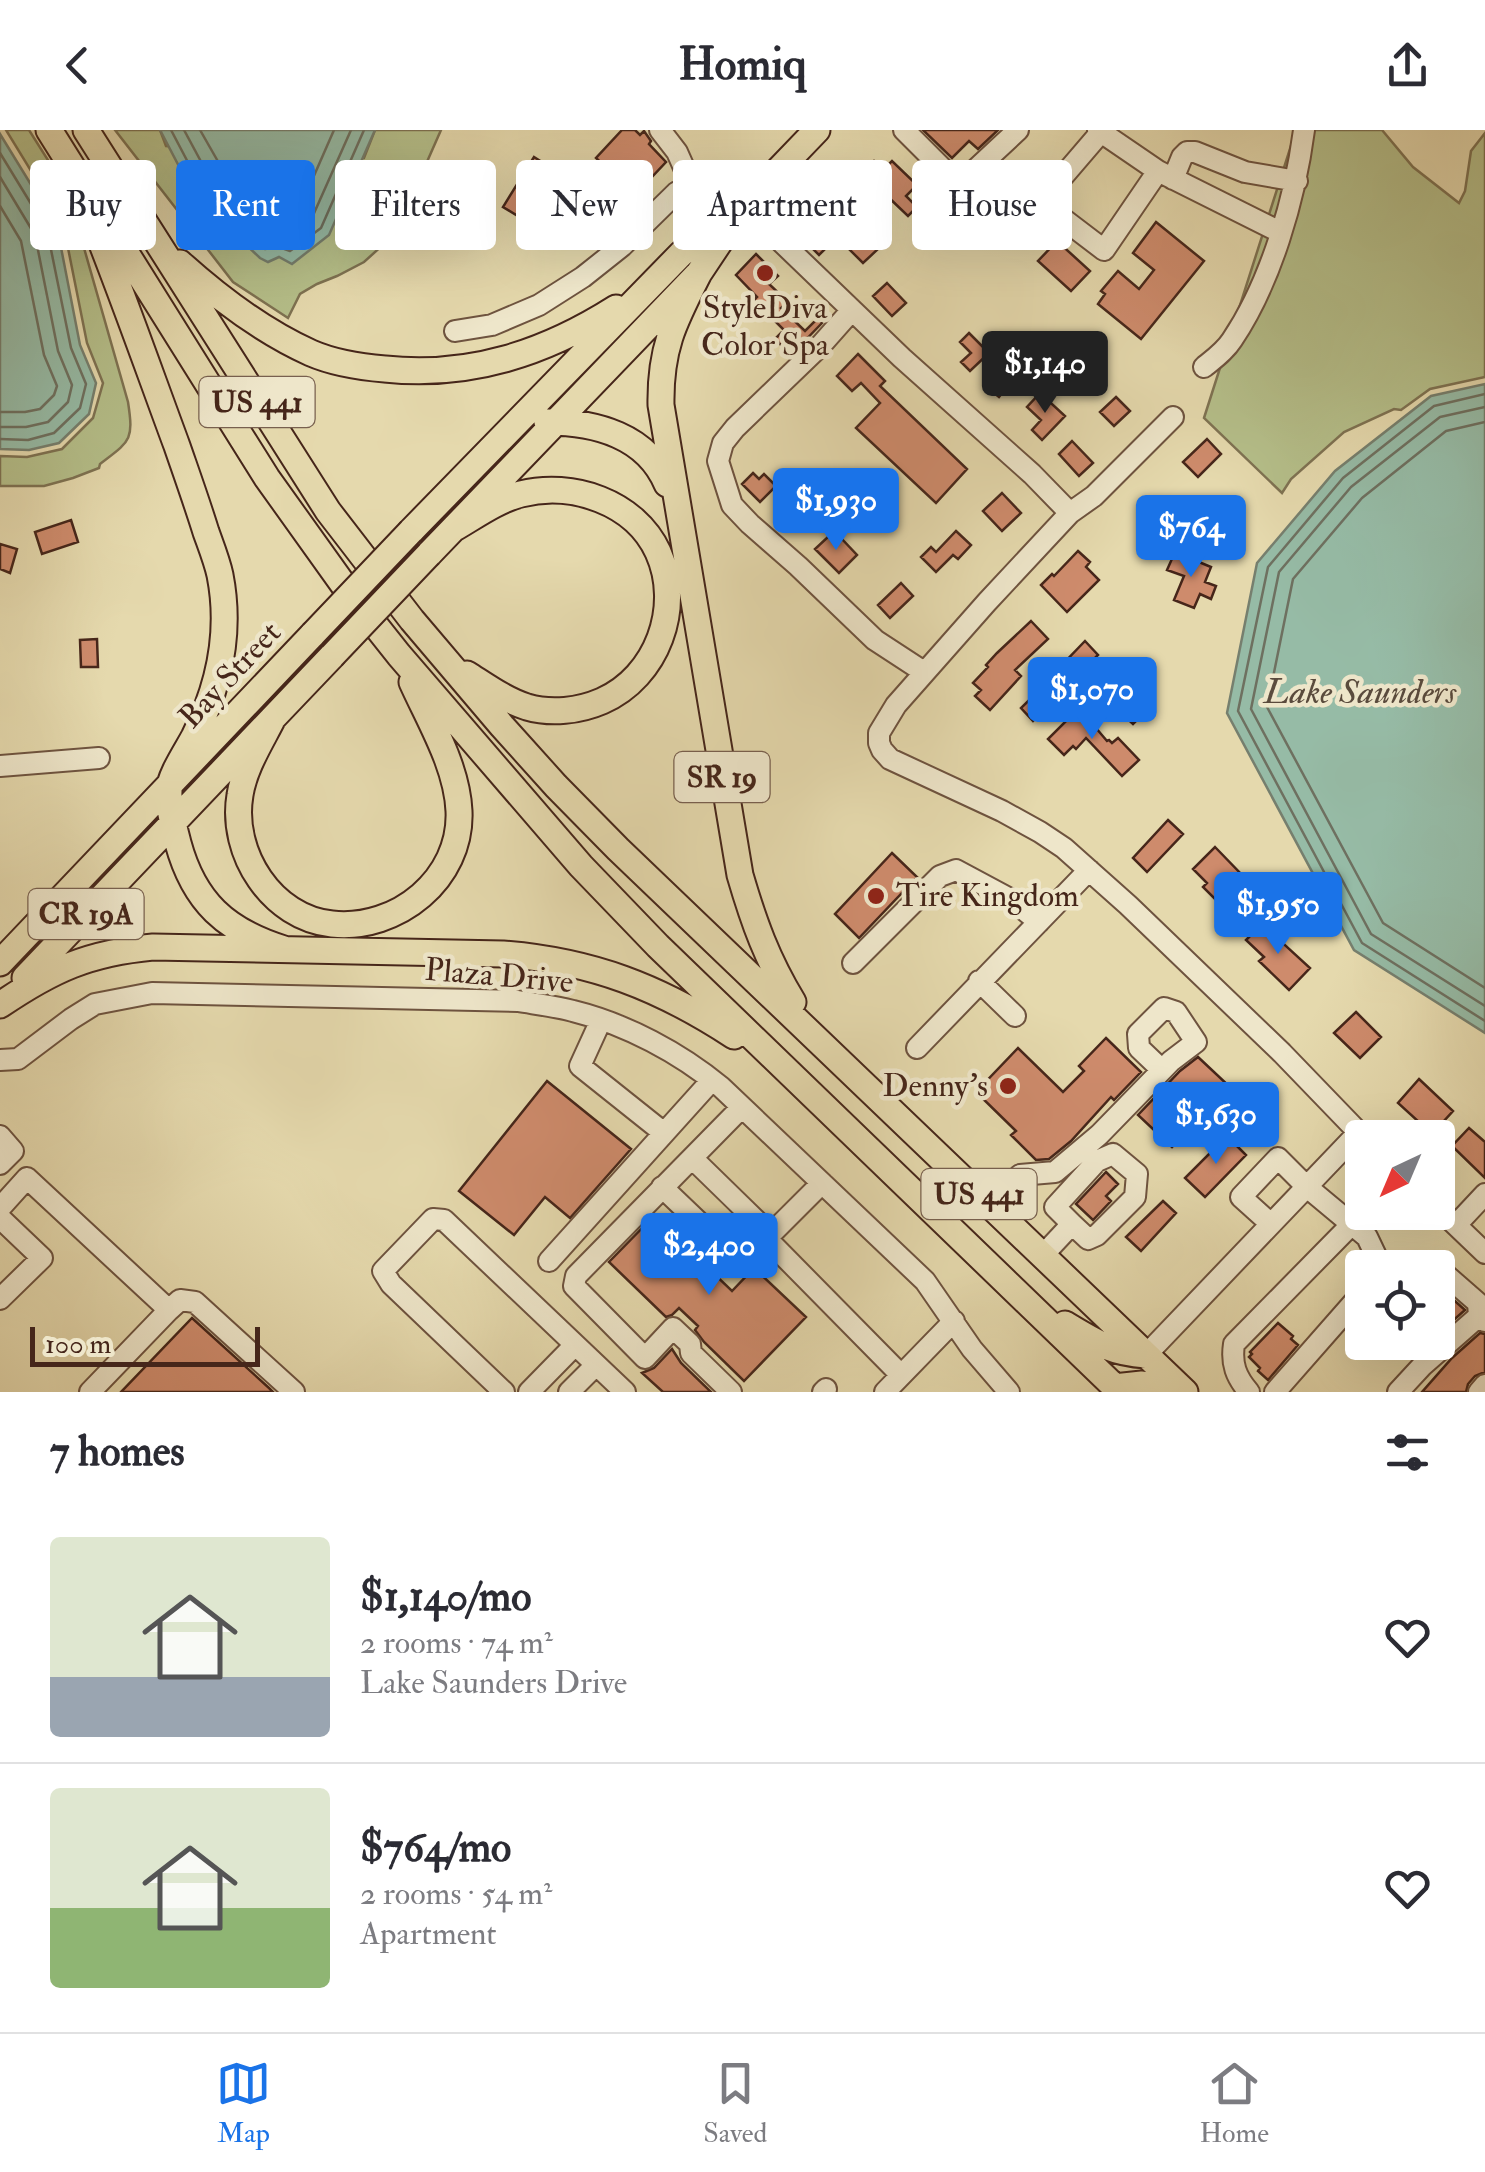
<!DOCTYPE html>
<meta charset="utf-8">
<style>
body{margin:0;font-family:"IM FELL Double Pica",serif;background:#f2f2f3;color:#2b2b33;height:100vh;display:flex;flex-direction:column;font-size:38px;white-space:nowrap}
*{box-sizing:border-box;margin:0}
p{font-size:32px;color:#7c7c81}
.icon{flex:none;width:55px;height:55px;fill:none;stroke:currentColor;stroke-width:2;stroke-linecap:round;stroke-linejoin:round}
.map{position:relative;height:1262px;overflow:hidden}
.drawer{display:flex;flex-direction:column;background:#fff;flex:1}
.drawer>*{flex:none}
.hud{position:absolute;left:30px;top:30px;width:1425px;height:90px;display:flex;gap:20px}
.needle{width:65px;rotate:224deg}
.fabs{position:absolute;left:1345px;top:990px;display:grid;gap:20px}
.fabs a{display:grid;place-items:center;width:110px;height:110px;border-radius:10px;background:#fff;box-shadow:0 10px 40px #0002;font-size:50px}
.scale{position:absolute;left:30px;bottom:25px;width:230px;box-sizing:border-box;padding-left:10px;border:5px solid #46261a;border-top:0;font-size:28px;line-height:35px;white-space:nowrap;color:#46261a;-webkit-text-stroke:8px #eee6ca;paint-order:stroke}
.price{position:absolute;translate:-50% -85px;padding:0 22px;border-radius:10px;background:#1a73e8;color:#fff;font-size:32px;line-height:65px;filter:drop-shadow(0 2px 5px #0008)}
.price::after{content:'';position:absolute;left:50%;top:60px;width:30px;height:22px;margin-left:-15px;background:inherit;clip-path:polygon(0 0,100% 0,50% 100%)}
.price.current{background:#222;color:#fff}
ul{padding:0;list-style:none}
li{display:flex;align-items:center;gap:30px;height:250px;padding:0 50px}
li+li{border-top:2px solid #e1e1e2}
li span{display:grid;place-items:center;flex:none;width:280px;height:200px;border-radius:10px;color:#555}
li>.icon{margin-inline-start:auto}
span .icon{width:120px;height:120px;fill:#fffc;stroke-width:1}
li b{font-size:42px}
h2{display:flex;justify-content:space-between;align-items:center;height:120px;padding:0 50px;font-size:42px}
.tag{padding:0 35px;border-radius:10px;background:#fff;box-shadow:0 10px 40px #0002;font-size:35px;line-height:90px}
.tag.current{background:#1a73e8;color:#fff}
header{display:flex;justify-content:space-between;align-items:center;height:130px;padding:0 50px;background:#fff;font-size:45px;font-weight:800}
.tab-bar{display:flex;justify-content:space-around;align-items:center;height:140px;border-top:2px solid #e1e1e2;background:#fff;font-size:28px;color:#7c7c81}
.tab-bar a{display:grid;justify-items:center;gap:5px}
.tab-bar .current{color:#1a73e8}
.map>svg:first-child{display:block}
</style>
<header><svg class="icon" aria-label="back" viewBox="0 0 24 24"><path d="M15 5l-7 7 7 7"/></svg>Homiq<svg class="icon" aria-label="share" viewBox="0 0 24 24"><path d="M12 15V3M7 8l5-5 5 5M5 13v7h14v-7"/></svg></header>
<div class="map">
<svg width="1485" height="1262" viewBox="0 0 1485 1262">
<rect width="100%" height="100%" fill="#e5d9ad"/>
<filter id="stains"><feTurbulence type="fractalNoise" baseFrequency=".002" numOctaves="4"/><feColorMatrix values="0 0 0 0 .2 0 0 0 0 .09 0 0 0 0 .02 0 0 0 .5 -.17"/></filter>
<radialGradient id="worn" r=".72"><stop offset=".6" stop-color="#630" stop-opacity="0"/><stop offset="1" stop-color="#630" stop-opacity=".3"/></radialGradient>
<path fill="#b5bf8a" stroke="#7e7252" stroke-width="2.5" d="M6 0H29L53 38 80 104 128 272C134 311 130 311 100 334L99 338 73 348 44 356H0V326L27 327 62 319 93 288 103 253 87 213 63 93Z
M115 0H160L166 16 364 28 375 0H441L408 75 385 113 364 132 337 146 317 154 300 164 288 188 233 152Z
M1296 0H1382L1413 37 1459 73 1465 61 1471 21 1485 3V247L1430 259 1401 280 1394 279 1344 302 1291 349 1282 363 1204 288Z"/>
<path fill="#96bba6" stroke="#767f6e" stroke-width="2.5" d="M160 0H375L329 105 292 134 279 127 268 132 260 128 194 65Z
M0 4 57 97 80 215 96 253 89 284 59 313 29 320 0 319Z
M1485 254V903L1354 820 1227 583 1257 433 1335 341 1431 266Z"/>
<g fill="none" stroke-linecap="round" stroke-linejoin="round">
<path stroke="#6e7060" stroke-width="2.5" d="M171 0 202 59 265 119 279 117 290 121 321 98 364 0
M184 0 212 52 268 105 288 107 311 90 351 0
M200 0 224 42 273 89 285 90 299 80 334 0
M0 23 47 100 71 218 86 254 80 278 54 303 28 310 0 309
M0 47 35 105 58 221 72 255 68 272 48 292 26 297H0
M0 76 21 111 44 225 57 256 54 265 40 279 25 282H0
M1485 264 1434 276 1343 348 1268 437 1238 581 1362 813 1485 891
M1485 277 1440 287 1351 357 1279 442 1251 579 1371 804 1485 876
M1485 292 1446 301 1362 368 1293 449 1267 577 1383 793 1485 858"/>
</g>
<path fill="#ce8b6c" stroke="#46261a" stroke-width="2.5" d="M622 0H635L640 5 644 1 651 11 649 14 666 32 635 65 596 28Z
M923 0H998L978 19 969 11 952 28Z
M534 27 556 41 526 91 503 77Z
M874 31 883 40 892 31 917 55 906 66 917 77 908 86 885 64 882 68 860 46Z
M828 64 878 119 863 133 837 107 819 125 810 116 820 106 803 88Z
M956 75 975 93 966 102 947 85Z
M1156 92 1204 131 1141 209 1098 174 1105 164 1101 161 1118 141 1139 159 1154 140 1133 123Z
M1057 111 1090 141 1071 161 1038 131Z
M756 124 778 146 769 154 788 172 781 178 805 201 818 188 822 193 791 225 775 209 784 200 754 170 757 167 736 145Z
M887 153 906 173 892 186 873 166Z
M969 203 989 223 970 241 961 232 971 223 960 212Z
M858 224 885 251 880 256 967 339 936 373 856 298 880 273 861 253 852 261 837 246Z
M1002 240 1013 249 999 267 988 258Z
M1040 263 1065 286 1042 310 1032 300 1041 290 1027 277Z
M1116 267 1130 281 1114 296 1100 282Z
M1207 309 1221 324 1198 347 1183 332Z
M1072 311 1093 333 1079 346 1059 324Z
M753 343 759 349 764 344 776 356 760 372 742 354Z
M1002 363 1021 383 1002 401 983 381Z
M71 390 78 412 42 424 35 402Z
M956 401 971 415 958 429 953 425 936 442 921 427 931 417 936 422Z
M829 406 835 412 840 407 857 425 839 443 815 419Z
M0 414 17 419 10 443 0 439Z
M1078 421 1090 432 1086 437 1099 450 1067 482 1041 455 1052 444 1054 446Z
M1175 422 1211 437 1205 452 1216 456 1211 469 1200 464 1194 478 1174 470 1184 446 1167 440Z
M901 453 913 466 890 488 878 475Z
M1031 491 1048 509 1015 540 1021 546 990 580 975 566 981 560 973 553 988 537 986 535 997 523Z
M97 509 98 537H81L80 510Z
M1085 511 1098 525 1033 591 1021 578 1064 536 1062 535Z
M1135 562 1150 577 1133 594 1118 580Z
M1079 578 1107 611 1109 610 1112 613 1118 608 1139 630 1122 646 1086 608 1076 619 1073 616 1064 625 1048 609Z
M1168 690 1183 704 1147 742 1133 728Z
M1215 717 1243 746 1218 772 1203 757 1207 753 1193 739Z
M892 723 917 747 859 808 835 784Z
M1262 794 1310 838 1289 860 1259 831 1264 827 1246 810Z
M1356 882 1381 907 1360 928 1334 903Z
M1106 908 1141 942 1114 970 1111 967 1071 1011 1049 1029 1036 1030 1011 1005 1016 1001 976 962 1018 918 1063 962 1084 941 1079 936Z
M1198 927 1230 957 1172 1017 1138 985 1180 941Z
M1419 949 1453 981 1432 1004 1398 973Z
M547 951 631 1019 570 1088 545 1067 514 1105 459 1061Z
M1469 998 1485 1012V1048L1452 1016Z
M1227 1006 1246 1025 1205 1067 1185 1048Z
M1106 1042 1118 1054 1106 1066 1111 1071 1093 1090 1076 1074Z
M1163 1071 1176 1083 1141 1121 1126 1107Z
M654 1086 732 1161 754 1138 806 1187 744 1251 704 1212 695 1200 698 1196 679 1178 672 1185 666 1187 609 1132Z
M1438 1156 1465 1180 1448 1195 1438 1186Z
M192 1188 269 1258 273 1262H121Z
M1278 1193 1293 1206 1291 1209 1298 1215 1268 1250 1258 1241 1260 1238 1249 1227 1252 1224 1250 1222Z
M1480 1203 1485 1204V1242L1475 1246 1468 1254 1466 1262H1422L1452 1228Z
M672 1219 681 1233 711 1262H663L642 1243 654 1238Z"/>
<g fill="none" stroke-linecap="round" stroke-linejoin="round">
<g stroke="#6e533f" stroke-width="24">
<path id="minor" d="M660 0 677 22 693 58
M904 0 959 55 1018 0
M1098 0 1158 41 1280 102
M1101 2 1041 72 1104 120 1158 41
M1173 49 1182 27 1187 22H1195L1245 42 1297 51
M852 180 821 215 735 298 723 313 718 331 732 375 750 394 798 436 875 510 924 542
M455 201 492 195 539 175 583 147 622 116 677 62 700 58 744 76 902 228 1032 344 1070 383
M1204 237C1214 229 1225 221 1232 210 1271 152 1295 69 1304 0
M1173 287 1094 366 1070 383 987 472 896 575 879 603V613L882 620 890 629 1002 681 1040 702 1064 718 1128 775 1282 923 1364 1008
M0 636 99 628
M853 833 940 746 956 740 1012 770 1039 792
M979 851 1015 886
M601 890 580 936 664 1003
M917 918 1089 740
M0 930 18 929 71 889 95 874 152 863 518 871C536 874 555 876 573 881 626 894 680 923 721 957L925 1151 972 1219 1009 1262
M0 1006 13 1021 0 1034
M692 1028 771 1105
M662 1057 708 1101 720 1109 757 1118 822 1053
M991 1075 1020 1045 1055 1042 1099 1005 1171 931 1196 912 1176 882 1164 878 1138 904 1139 918 1162 940
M0 1078 27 1048 169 1180 90 1262
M1438 1078 1485 1123
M0 1088 42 1128 0 1169
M1271 1094 1241 1067 1278 1028 1307 1057 1367 1107 1377 1128V1138
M1456 1095 1485 1064
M767 1109 901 1245
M1043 1125 1072 1094 1055 1077 1097 1031 1113 1024 1137 1044 1135 1067 1097 1105 1088 1109 1072 1094
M549 1131 712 950
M1426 1138 1431 1132 1478 1173 1479 1186
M169 1180 180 1170 195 1172 294 1262
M1146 1225 1359 1002
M504 1262 391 1154 383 1141 433 1089 444 1090 625 1262
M529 1262 575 1215
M569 1262 596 1235
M731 1262 691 1223 690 1214 673 1198 645 1228 574 1156 576 1146 742 977
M823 1262 826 1259
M885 1262 954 1191
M1249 1262C1236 1247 1231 1234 1234 1214L1352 1094
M1275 1262 1362 1163
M1398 1262 1422 1236 1479 1186 1485 1191
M1479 1262 1485 1255"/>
</g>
<g stroke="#46261a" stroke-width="29">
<path id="major" d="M49 0 267 348 345 457 399 525 581 736 658 816 1120 1262
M86 0 328 381 412 490 502 596 556 656 618 719 1185 1262
M95 96C124 169 150 243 177 316 187 345 197 373 206 402 211 416 217 431 220 445 231 501 219 557 194 607 187 620 169 647 169 661 168 678 174 697 178 713 194 772 226 801 284 819
M180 133C220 169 262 201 311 223 334 233 360 237 385 239 470 248 545 223 616 178
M699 143C674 192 660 218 661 275L740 745C754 793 767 829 793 872
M547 292C596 292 647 306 667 354
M453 399C474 387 497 370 521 364 572 351 635 372 658 422 683 477 657 547 602 571 579 581 551 584 527 577 505 570 486 556 467 544
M411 401 681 124 744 76 817 0
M429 424 699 143 733 92
M273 588C261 612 244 638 240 665 230 723 272 788 332 794 397 801 462 749 459 681 457 636 430 592 412 552
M0 833 313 504
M25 848 332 526
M0 875C53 839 89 823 153 817L503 824C592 831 659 857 734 906
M1065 1194C1095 1212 1111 1223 1146 1225
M1114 1257 1142 1254 1167 1262"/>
</g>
<use href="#minor" stroke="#eee6ca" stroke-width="20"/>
<use href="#major" stroke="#e5d9ad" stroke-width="25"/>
<g stroke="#46261a" stroke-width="29" stroke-linecap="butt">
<path id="major-bridge" d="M313 504 411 401
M332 526 429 424"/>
</g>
<use href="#major-bridge" stroke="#e5d9ad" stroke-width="25"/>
</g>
<g fill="#8f2418" stroke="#eee6ca" stroke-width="4">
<circle cx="765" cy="143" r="10"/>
<circle cx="876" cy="766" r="10"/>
<circle cx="1008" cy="956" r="10"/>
</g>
<g text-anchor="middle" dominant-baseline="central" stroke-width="9" stroke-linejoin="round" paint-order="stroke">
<g fill="#eee6ca" stroke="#78604f" stroke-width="2.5">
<rect x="199.5" y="247" width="115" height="50" rx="8"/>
<rect x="674.5" y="622" width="95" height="50" rx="8"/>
<rect x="28.5" y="759" width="115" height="50" rx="8"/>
<rect x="921.5" y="1039" width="115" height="50" rx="8"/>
</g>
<g font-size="30" font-weight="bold" fill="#46261a">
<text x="257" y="272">US 441</text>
<text x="722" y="647">SR 19</text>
<text x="86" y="784">CR 19A</text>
<text x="979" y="1064">US 441</text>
</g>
<g font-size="32" fill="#46261a" stroke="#eee6ca">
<text x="765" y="178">StyleDiva<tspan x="765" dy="37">Color Spa</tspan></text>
<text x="896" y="766" text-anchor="start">Tire Kingdom</text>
<text x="988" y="956" text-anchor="end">Denny's</text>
</g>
<g font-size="32" fill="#46261a" stroke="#eee6ca">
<text transform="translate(230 545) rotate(-47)">Bay Street</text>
<text transform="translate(499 846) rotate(5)">Plaza Drive</text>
</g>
<g font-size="35" font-style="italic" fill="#5a4b3d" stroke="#eee6ca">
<text x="1360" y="562">Lake Saunders</text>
</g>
</g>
<rect width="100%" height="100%" filter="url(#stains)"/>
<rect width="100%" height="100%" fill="url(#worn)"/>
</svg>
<div class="fabs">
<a><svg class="needle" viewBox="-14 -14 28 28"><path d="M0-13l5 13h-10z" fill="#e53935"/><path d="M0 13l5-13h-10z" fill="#7c7c81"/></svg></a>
<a><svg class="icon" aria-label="locate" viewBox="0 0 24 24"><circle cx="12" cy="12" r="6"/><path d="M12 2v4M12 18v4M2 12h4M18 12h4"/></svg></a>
</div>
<div class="scale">100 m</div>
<b class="price current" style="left:1045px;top:286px">$1,140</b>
<b class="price" style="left:836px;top:423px">$1,930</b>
<b class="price" style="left:1191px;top:450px">$764</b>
<b class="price" style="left:1092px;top:612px">$1,070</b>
<b class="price" style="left:1278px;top:827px">$1,950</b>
<b class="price" style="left:1216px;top:1037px">$1,630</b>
<b class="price" style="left:709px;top:1168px">$2,400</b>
<div class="hud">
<a class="tag">Buy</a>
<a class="tag current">Rent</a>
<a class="tag">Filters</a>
<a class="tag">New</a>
<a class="tag">Apartment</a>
<a class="tag">House</a>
</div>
</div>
<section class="drawer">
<h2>7 homes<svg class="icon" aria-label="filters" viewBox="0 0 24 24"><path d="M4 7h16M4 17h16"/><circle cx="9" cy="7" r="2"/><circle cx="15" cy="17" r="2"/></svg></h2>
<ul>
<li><span style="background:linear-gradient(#dfe7d0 70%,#9aa5b1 0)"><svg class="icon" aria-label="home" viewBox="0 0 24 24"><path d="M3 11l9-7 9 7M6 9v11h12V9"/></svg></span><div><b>$1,140/mo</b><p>2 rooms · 74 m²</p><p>Lake Saunders Drive</p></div><svg class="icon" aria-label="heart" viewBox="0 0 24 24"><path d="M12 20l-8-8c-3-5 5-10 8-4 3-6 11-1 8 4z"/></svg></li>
<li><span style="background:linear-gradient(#dfe7d0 60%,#8fb573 0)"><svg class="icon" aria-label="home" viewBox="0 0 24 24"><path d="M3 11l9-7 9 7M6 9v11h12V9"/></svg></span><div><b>$764/mo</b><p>2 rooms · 54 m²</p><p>Apartment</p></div><svg class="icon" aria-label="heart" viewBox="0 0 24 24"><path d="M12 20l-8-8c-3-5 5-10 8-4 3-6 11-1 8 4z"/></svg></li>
</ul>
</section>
<nav class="tab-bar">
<a class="current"><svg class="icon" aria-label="map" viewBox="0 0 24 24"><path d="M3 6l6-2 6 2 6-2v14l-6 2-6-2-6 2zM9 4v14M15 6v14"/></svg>Map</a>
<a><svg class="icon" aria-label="saved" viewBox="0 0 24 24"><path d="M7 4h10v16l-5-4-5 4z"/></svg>Saved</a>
<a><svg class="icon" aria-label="home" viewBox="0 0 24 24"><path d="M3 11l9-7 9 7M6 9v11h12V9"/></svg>Home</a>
</nav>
